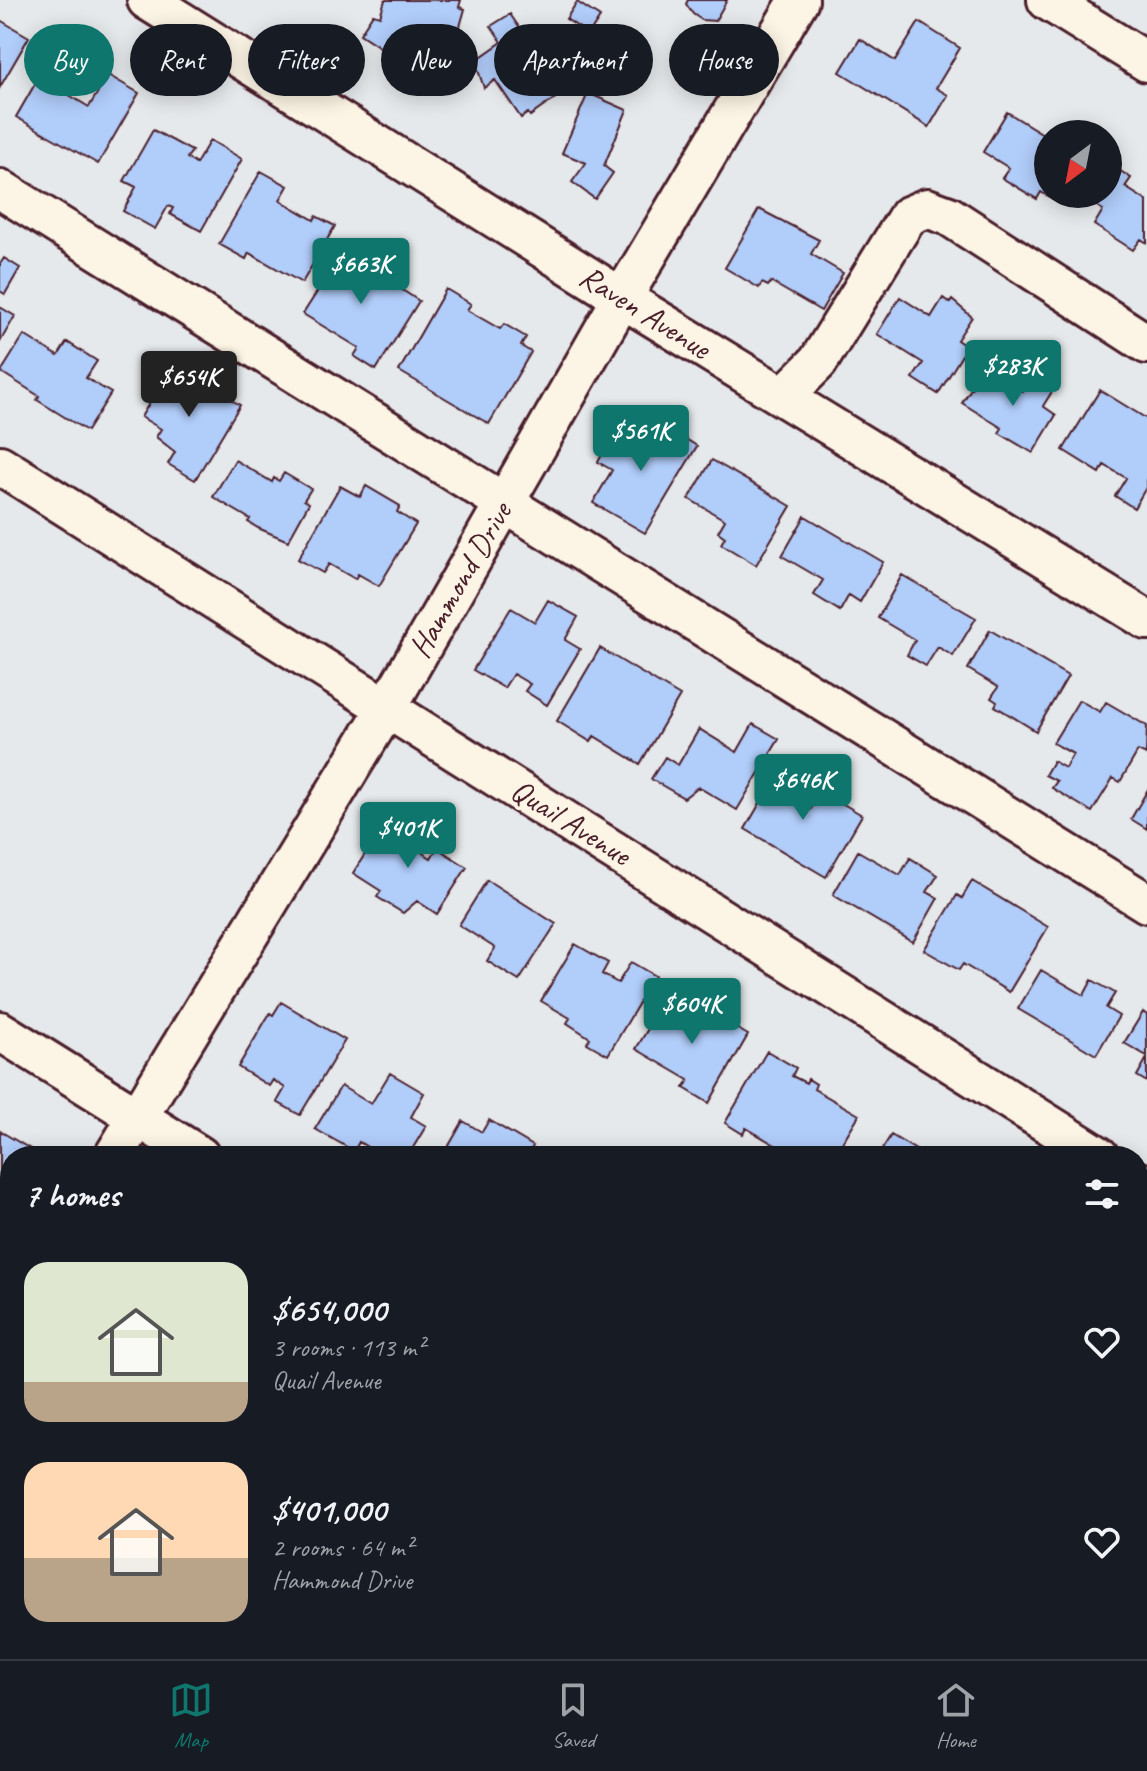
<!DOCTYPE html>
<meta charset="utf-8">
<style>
body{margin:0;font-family:Caveat,sans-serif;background:#20242c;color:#f1f3f6;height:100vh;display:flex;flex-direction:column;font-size:30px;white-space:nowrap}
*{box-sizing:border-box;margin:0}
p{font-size:26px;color:#9ea1a6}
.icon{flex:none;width:44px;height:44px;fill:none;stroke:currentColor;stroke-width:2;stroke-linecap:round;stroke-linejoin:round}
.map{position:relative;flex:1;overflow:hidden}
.drawer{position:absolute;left:0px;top:1146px;width:1148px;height:514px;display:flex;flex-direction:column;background:#171b24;border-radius:32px 32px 0 0;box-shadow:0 4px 20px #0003}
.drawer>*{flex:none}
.top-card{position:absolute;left:24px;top:24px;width:1100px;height:72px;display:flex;gap:16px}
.needle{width:52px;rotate:212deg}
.buttons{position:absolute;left:1034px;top:120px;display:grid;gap:16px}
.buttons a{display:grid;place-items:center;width:88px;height:88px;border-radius:50%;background:#171b24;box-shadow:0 4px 20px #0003;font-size:40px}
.price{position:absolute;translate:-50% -68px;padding:0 18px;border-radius:8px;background:#0f766e;color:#fff;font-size:26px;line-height:52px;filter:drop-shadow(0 2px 4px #0008)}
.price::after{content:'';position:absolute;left:50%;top:48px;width:24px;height:18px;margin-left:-12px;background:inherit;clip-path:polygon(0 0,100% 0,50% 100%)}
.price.current{background:#222;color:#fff}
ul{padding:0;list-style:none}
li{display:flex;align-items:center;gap:24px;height:200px;padding:0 24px}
li span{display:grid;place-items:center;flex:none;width:224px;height:160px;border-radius:24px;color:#555}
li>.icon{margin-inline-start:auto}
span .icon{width:96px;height:96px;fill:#fffc;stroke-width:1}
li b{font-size:34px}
h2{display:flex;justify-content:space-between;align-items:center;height:96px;padding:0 24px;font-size:34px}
.pill{padding:0 28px;border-radius:36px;background:#171b24;box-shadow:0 4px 20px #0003;font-size:28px;line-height:72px}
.pill.current{background:#0f766e;color:#fff}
.menu{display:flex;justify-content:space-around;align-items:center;height:112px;border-top:2px solid #363941;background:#171b24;font-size:22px;color:#9ea1a6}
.menu a{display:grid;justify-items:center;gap:4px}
.menu .current{color:#0f766e}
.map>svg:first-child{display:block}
</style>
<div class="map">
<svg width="1147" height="1659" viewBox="0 0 1147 1659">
<rect width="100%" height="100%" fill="#e6e9eb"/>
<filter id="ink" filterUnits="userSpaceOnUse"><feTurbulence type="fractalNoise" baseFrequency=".0125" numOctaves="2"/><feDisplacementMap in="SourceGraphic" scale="16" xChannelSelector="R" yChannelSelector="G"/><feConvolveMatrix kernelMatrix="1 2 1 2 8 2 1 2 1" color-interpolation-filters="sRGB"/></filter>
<g filter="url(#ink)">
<path fill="#b1cdfa" stroke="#4a1f2b" stroke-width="2" d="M385 0H461L459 7 465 9 455 44 451 43 449 51 426 43 429 37 407 30 392 55 360 34 373 14 380 16Z
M688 0H687H727L715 21 702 20 693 14 686 4Z
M577 2 600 17 589 34 566 19Z
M510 14 536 52 548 44 565 67 553 75 564 92 530 116 528 113 521 118 495 80 484 88 475 61 502 42 491 26Z
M0 20 29 37 0 87Z
M919 22 960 48 936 88 948 95 929 127 840 72 860 39 895 61Z
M108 75 139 93 98 164 16 117 39 77 89 107Z
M588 93 627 110 604 166 613 173 595 199 572 182 586 163 562 153Z
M1007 112 1048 137V194H1055L1052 198 1041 192 1037 199 1002 178 1009 168 983 152Z
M1063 125 1078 134H1058Z
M153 130 192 151 187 158 196 164 210 140 242 159 201 231 170 214 173 208 168 206 155 229 123 211 136 187 124 181Z
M1108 163 1131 178 1125 187 1147 201V243L1141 239 1133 250 1094 225 1103 210 1078 194H1108Z
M261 171 288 186 280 200 314 220 316 216 335 226 302 283 249 253 246 259 219 244Z
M759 209 819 240 811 254 843 273 821 311 771 282 768 286 762 283 759 288 725 268Z
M349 242 376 259 370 269 419 301 376 370 354 356 359 348 303 314Z
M4 258 20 268 5 294 0 291V264Z
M446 289 471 304 467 310 500 329 504 324 526 337 521 346 531 352 489 424 399 371Z
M900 297 931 317 943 298 950 303 952 300 972 317 957 340 967 347 938 394 913 378 923 363 877 334Z
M0 307 15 316 0 342Z
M24 335 58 356 67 342 97 361 86 378 111 393 87 431 37 400 39 396 1 372Z
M172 365 240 405 195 480 168 464 175 452 156 437 161 429 141 417Z
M984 368 1022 391 1031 377 1053 390 1043 406 1056 415 1033 453 999 433 1002 428 962 403Z
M1100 390 1147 419V486L1134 508 1115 496 1126 478 1104 465 1100 473 1063 450Z
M624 417 661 443 669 429 697 446 645 533 593 503 612 470 598 462Z
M235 460 272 482 274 478 279 481 284 473 311 489 304 500 309 503 288 541 258 528 248 522 250 519 213 497Z
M712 460 791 506 756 565 721 544 725 537 718 532 725 520 689 499Z
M340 486 360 497 366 486 400 506 397 512 416 524 379 586 358 574 355 579 329 564 323 573 298 559Z
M805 516 883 562 860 602 849 595 840 611 814 595 823 580 782 556Z
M902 575 976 618 953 656 938 647 926 666 907 655 915 640 878 618Z
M548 600 578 617 565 640 580 649 547 705 525 691 530 684 513 674 504 688 473 670 511 608 535 622Z
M990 630 1068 676 1036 731 995 706 997 702 991 698 998 687 968 669Z
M600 648 680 696 640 764 594 736 591 742 557 721Z
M1079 700 1100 712 1106 702 1147 726 1146 755 1138 751 1120 782 1113 778 1092 812 1052 788 1057 781 1045 775 1053 761 1065 768 1073 754 1053 743Z
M753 724 779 739 737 810 698 787 684 798 651 779 665 757 678 765 699 729 737 752Z
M785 760 809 775 794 800 810 810 821 791 862 815 826 877 745 829Z
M1147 791V829L1131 819Z
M388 818 421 839 415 848 431 858 437 848 467 867 437 914 417 901 403 913 377 897 381 891 353 873Z
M858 851 900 875 910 858 938 875 927 892 938 898 913 942 833 895Z
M487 880 556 924 519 981 487 961 495 948 459 925Z
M972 881 1048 927 1009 992 963 964 959 970 924 950 957 895 962 898Z
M575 944 608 963 602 974 618 983 631 962 655 976 608 1055 587 1043 590 1038 567 1023 570 1018 541 1001Z
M1041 970 1084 995 1092 980 1115 993 1106 1008 1119 1016 1096 1055 1018 1009Z
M671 990 692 1002 688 1009 720 1028 724 1021 748 1035 709 1103 684 1088 689 1080 636 1049Z
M281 1002 345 1040 300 1115 277 1102 285 1088 273 1080 269 1086 238 1067 270 1013 273 1015Z
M1143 1012 1147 1015V1056L1124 1043Z
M767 1051 796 1068 792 1076 806 1083 808 1079 816 1084 814 1089 859 1115 834 1156H794L746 1128 743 1134 725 1123Z
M1147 1058V1082L1137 1076Z
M390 1073 424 1093 411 1117 426 1126 408 1156H382L359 1142 354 1151 315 1129 341 1086 371 1104Z
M489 1120 533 1146 527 1156H443L463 1121 482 1132Z
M0 1131 42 1156H10V1202L0 1196Z
M891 1135 926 1156H878Z
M10 1453V1501L0 1495V1470Z
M1147 1581V1638L1142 1647 1138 1644V1596Z
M268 1650H329L323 1659H270L273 1654Z
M390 1650H452L456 1652 452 1659H384Z
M667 1650H744L739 1659H682Z
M766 1650H799L796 1655 803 1659H760Z
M821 1650H831L846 1659H816Z
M346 1651 359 1659H342Z"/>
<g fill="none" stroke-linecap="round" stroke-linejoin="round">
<g stroke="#4a1f2b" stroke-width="44">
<path id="minor" d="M147 0 622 298 1147 620
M1047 0 1147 62
M0 189 1147 903
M783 397 818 362 908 216 927 208 949 216 1147 344
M0 465 1099 1156
M0 1031 200 1156
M114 1156 388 706 622 298 799 0
M1138 1181 1147 1186
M1138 1297 1147 1281
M0 1346 10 1329
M0 1591 10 1597
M97 1650 112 1659
M547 1650 561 1659
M995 1650 1009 1659
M925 1659 930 1650"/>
</g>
<use href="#minor" stroke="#fcf5e5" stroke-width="38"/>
</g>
</g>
<g text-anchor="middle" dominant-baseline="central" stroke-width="7" stroke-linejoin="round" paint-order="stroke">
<g font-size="32" fill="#4a1f2b" stroke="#fcf5e5">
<text transform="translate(645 312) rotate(32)">Raven Avenue</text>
<text transform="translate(460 580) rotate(-60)">Hammond Drive</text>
<text transform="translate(571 822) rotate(32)">Quail Avenue</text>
</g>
</g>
</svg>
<div class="buttons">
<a><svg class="needle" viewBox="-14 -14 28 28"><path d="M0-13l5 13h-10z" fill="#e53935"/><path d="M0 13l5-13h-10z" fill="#9ea1a6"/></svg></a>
</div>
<b class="price" style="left:361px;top:306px">$663K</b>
<b class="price" style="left:1013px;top:408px">$283K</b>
<b class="price current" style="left:189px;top:419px">$654K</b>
<b class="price" style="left:641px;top:473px">$561K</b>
<b class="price" style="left:803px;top:822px">$646K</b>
<b class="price" style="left:408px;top:870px">$401K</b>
<b class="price" style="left:692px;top:1046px">$604K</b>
<div class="top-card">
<a class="pill current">Buy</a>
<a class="pill">Rent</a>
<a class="pill">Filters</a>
<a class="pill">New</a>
<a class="pill">Apartment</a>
<a class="pill">House</a>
</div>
<section class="drawer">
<h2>7 homes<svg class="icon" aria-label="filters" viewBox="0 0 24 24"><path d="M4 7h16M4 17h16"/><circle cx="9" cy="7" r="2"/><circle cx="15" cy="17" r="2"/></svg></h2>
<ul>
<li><span style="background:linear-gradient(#dfe7d0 75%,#b9a48a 0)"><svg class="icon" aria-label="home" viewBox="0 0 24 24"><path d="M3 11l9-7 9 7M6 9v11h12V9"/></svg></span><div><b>$654,000</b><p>3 rooms · 113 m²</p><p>Quail Avenue</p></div><svg class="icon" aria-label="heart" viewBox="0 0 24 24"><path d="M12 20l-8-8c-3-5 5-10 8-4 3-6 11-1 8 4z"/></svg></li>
<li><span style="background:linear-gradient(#ffd9b3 60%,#b9a48a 0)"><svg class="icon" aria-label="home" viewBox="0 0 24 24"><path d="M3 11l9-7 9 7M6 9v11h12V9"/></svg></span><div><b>$401,000</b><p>2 rooms · 64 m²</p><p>Hammond Drive</p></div><svg class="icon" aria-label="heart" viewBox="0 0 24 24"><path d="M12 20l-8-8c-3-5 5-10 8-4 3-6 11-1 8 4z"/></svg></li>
</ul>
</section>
</div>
<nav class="menu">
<a class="current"><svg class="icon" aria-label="map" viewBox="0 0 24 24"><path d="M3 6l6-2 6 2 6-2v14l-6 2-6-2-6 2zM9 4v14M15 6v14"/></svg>Map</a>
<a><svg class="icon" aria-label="saved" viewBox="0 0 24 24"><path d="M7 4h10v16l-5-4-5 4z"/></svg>Saved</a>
<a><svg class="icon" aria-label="home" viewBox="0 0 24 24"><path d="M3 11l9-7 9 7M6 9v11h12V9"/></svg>Home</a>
</nav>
